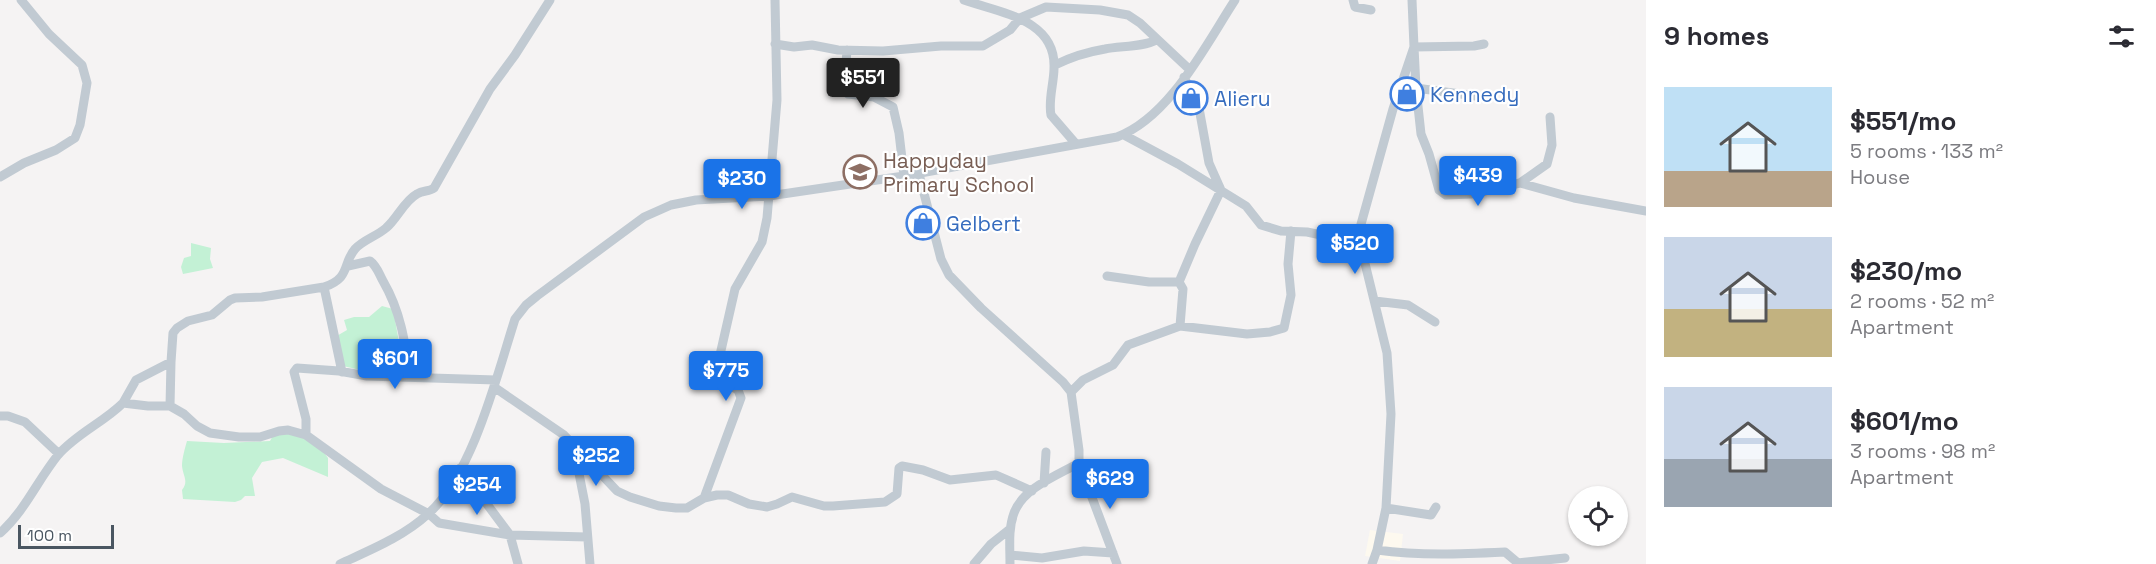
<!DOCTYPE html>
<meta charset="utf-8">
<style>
body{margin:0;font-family:"Space Grotesk",sans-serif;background:#f7f7f7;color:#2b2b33;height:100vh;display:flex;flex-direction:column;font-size:22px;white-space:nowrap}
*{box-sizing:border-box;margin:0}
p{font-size:20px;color:#7c7c81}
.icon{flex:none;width:33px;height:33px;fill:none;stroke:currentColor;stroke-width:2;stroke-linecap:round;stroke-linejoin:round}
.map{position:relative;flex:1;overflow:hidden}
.sheet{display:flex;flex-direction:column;background:#fff;width:510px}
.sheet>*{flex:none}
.fabs{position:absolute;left:1568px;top:486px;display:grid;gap:12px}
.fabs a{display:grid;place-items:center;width:60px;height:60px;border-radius:50%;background:#fff;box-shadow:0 2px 4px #0004;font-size:30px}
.scale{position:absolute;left:18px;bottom:15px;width:96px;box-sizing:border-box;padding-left:6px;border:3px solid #4a5661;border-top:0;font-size:16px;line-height:21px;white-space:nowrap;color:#4a5661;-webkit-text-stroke:4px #fff;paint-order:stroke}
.price{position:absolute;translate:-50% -51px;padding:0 14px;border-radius:6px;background:#1a73e8;color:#fff;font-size:20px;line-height:39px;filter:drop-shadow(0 2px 3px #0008)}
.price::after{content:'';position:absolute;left:50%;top:36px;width:18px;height:14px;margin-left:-9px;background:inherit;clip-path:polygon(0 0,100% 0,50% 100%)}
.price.current{background:#222;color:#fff}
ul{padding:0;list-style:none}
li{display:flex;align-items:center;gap:18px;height:150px;padding:0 18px}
li span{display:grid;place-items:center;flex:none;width:168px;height:120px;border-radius:0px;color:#555}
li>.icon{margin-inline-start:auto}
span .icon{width:72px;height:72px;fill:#fffc;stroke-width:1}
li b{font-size:26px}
h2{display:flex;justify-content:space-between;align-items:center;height:72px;padding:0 18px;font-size:26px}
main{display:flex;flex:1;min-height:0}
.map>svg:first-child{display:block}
</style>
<main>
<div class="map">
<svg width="1646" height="564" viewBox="0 0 1646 564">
<rect width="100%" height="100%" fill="#f5f3f3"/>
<path fill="#fdf9ef" d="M1370 530 1403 534 1400 561 1365 556Z"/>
<path fill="#c3f1d5" d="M191 243 211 248 210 259 213 268 183 274 181 267 184 258 191 256Z
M382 306 393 309 405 375 369 372 343 366 335 337 347 330 344 320 354 317H369Z
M290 431 318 445 328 458V477L283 458 262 462 252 478 255 496H245L241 500 235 502 183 499 182 490C189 481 183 476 182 466 182 458 185 448 187 441L224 443 270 441 275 432Z"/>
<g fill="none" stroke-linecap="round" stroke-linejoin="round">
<path stroke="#c1cad2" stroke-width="9" d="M964 0C1000 13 1056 19 1054 68 1054 83 1048 100 1051 115L1076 144
M1353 0 1355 7 1371 10
M775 44 794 47 812 45 838 50 883 51 941 46H983L1010 30 1020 18 1046 7 1100 10 1128 15 1140 23 1189 69
M847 50 844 90 848 94 874 97 893 107 899 133 904 176
M1055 65C1071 57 1087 52 1105 49 1120 46 1144 47 1156 40
M1402 86 1416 88 1421 134 1429 154 1439 190 1446 195 1471 194 1520 183 1574 198 1646 211
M1475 96 1416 88 1414 47 1474 46 1484 44
M1124 135 1178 164 1246 206 1261 225 1281 231 1307 232 1359 243
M919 174 941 259 949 275 981 308 1063 382 1071 392 1079 450V463L1117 564
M0 177 24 163 56 150 75 138 80 125 87 83 82 65 49 34 21 0
M1520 183 1547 164 1552 145 1550 117
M348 266 370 261C377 266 379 274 383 281 401 312 405 342 410 377
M1107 276 1149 282H1179
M324 287 342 372
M1375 301 1408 305 1435 322
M1180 326 1183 289 1179 282 1195 244 1221 190 1209 163 1199 108 1184 77
M494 387 564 435 617 491 630 497 659 506 676 508H687L704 498 717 495H728L749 504 767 507 777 504 792 497 824 506H833L885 502 897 494 899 468 902 466 923 470 950 480 996 475 1032 491
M1071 392 1083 380 1113 365 1128 345 1180 326 1247 334 1270 332 1284 328 1291 295 1288 264 1291 231
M123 403 136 380 171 362 173 333 177 328 188 321 212 315 230 300 235 298 262 297 324 287C351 278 342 264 355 249 363 240 377 236 386 228 397 219 404 201 417 194 423 190 429 192 434 188L490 89 515 55 550 0
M170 406 171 362
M0 416H8L25 422 59 454
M306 435V419L294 372 297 368 339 371 367 376 496 380
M573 443 585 504 590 564
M460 468 510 535 518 564
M1044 483 1046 452
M704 498 741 398 738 390C728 384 718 381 717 368L735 289 762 242 767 218 777 100 775 0
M1386 508 1431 515 1436 507
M0 533C25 511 37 481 58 455 76 434 104 422 123 403L148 406H170L184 414 197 426 210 433 239 437H260L279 431 288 430 306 435 381 489 429 514 439 523 510 535 587 537
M1377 550C1420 556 1463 554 1505 552L1518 563 1565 558
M1010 555 1042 558 1084 551 1113 553
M340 564C370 550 403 537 428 514 473 474 497 375 515 319L526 305 537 296 644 217 671 205 696 200 769 196 904 176 1117 137C1170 117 1205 46 1235 0
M974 564 991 544 1010 529
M1010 564C1010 547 1008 529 1014 513 1023 488 1058 475 1079 463
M1372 564 1377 550 1386 508 1391 414 1387 353 1358 235 1393 109 1414 47 1412 0"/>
</g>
<defs>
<g id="shop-ring" transform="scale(1.725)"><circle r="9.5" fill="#fff" stroke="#3f7fe0" stroke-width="1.5"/><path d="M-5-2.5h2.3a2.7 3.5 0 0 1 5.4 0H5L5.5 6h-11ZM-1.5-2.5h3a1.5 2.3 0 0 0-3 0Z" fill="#3f7fe0"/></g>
<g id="school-ring" transform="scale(1.725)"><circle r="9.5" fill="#fff" stroke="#8d6e63" stroke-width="1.5"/><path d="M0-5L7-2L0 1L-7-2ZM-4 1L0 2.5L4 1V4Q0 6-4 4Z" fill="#8d6e63"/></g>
</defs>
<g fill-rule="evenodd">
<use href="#shop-ring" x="1407" y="94"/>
<use href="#shop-ring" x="1191" y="98"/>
<use href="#school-ring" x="860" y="172"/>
<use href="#shop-ring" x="923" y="223"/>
</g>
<g text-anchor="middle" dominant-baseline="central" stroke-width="4.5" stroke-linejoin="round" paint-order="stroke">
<g font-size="21" fill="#366cbe" stroke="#fff" text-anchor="start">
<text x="1430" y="94">Kennedy</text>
<text x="1214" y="98">Alieru</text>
<text x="946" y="223">Gelbert</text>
</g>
<g font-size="21" fill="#785e54" stroke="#fff" text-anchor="start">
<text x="883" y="160">Happyday<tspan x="883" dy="24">Primary School</tspan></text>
</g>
</g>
</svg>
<div class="fabs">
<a><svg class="icon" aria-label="locate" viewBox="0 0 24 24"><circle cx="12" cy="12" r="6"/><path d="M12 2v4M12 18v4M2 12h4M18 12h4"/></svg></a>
</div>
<div class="scale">100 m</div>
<b class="price current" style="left:863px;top:109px">$551</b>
<b class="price" style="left:1478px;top:207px">$439</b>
<b class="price" style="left:742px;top:210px">$230</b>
<b class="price" style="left:1355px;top:275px">$520</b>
<b class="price" style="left:395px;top:390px">$601</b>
<b class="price" style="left:726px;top:402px">$775</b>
<b class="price" style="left:596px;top:487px">$252</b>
<b class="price" style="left:1110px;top:510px">$629</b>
<b class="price" style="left:477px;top:516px">$254</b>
</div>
<section class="sheet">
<h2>9 homes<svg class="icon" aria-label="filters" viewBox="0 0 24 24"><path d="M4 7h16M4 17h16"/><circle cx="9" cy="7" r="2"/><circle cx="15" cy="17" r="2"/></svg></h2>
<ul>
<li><span style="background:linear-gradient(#bfe0f5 70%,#b9a48a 0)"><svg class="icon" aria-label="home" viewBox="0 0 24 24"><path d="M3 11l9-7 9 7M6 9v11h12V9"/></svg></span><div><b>$551/mo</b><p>5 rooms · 133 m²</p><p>House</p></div></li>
<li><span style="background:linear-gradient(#c9d6e8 60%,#c2b280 0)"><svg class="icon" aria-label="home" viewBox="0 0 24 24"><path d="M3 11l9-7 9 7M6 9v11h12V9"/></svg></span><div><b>$230/mo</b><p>2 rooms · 52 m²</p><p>Apartment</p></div></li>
<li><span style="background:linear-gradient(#c9d6e8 60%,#9aa5b1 0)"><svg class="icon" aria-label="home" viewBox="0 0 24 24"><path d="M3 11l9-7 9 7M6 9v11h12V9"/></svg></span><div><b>$601/mo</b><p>3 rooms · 98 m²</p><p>Apartment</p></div></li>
</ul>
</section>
</main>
